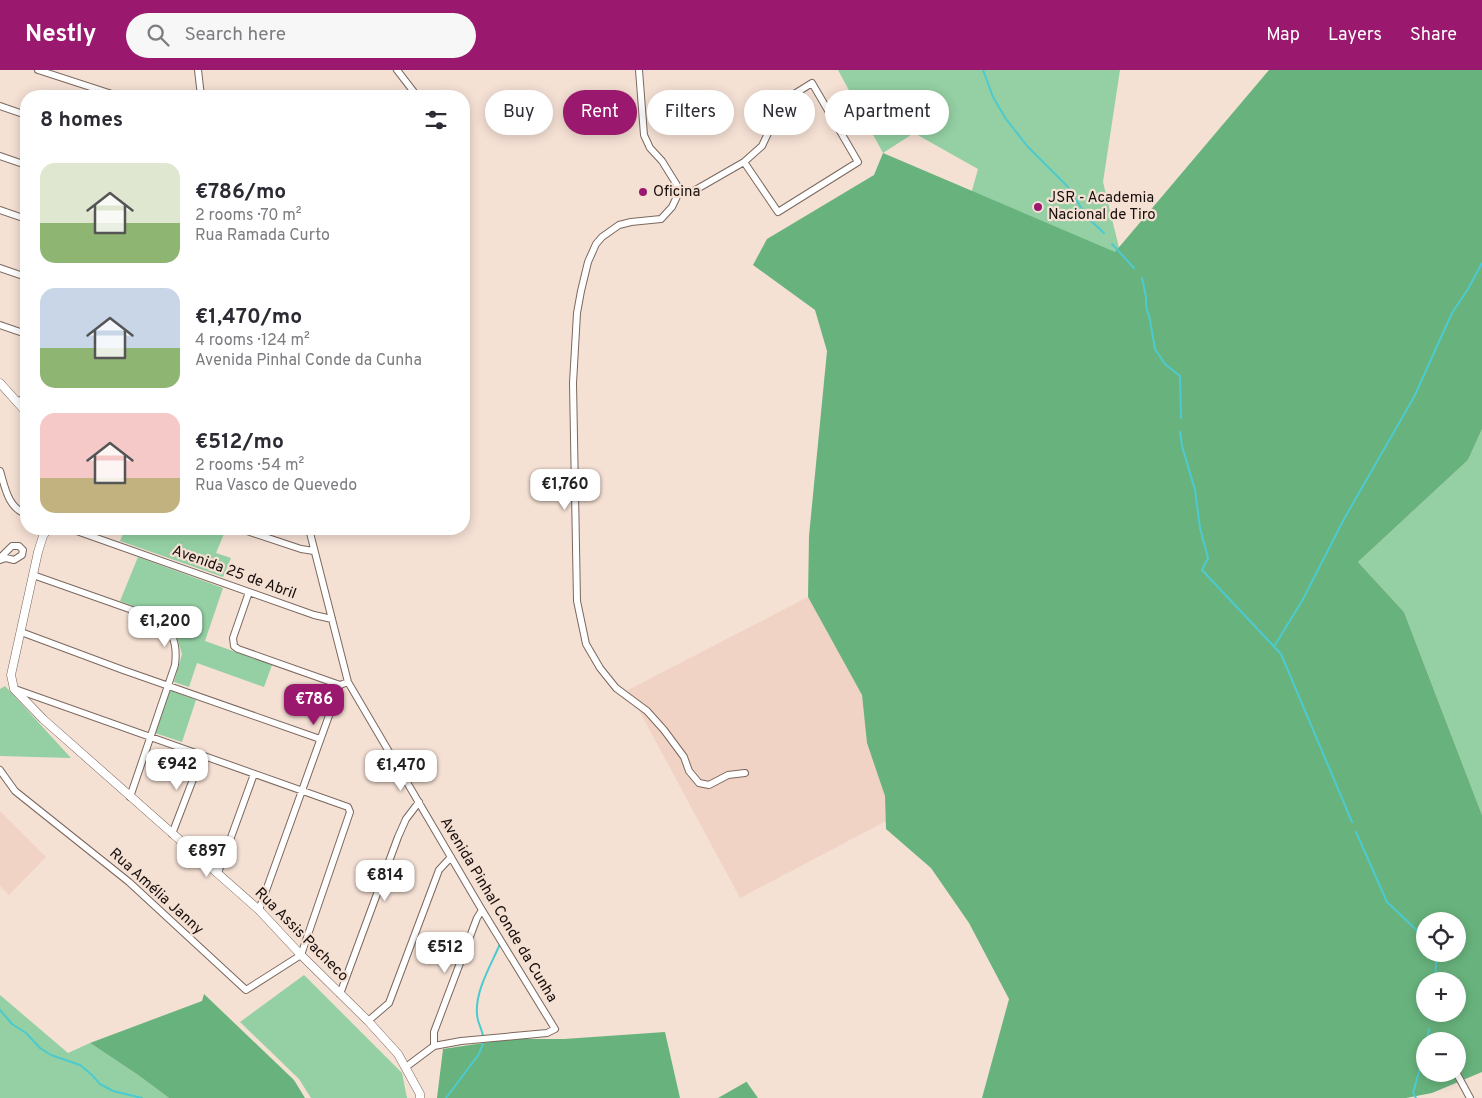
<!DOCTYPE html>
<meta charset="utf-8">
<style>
body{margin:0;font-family:Overpass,sans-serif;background:#f7f7f7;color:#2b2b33;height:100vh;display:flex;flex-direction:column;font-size:19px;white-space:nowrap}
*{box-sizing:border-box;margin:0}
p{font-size:16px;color:#7c7c81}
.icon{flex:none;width:28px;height:28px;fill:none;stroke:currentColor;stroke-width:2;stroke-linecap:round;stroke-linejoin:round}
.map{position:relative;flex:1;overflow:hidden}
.side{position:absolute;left:20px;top:20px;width:450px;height:445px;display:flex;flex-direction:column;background:#fff;border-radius:20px;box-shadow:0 2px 12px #0003}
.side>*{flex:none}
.guide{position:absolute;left:485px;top:20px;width:475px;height:45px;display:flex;gap:10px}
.buttons{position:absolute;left:1416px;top:842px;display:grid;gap:10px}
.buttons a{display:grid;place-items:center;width:50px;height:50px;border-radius:50%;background:#fff;box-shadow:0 2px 12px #0003;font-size:25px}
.price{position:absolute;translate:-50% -42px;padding:0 11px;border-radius:10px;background:#fff;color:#222;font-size:16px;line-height:32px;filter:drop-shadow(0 1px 2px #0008)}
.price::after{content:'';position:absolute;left:50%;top:30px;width:15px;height:11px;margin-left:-8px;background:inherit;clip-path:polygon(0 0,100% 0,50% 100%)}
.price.selected{background:#9a186e;color:#fff}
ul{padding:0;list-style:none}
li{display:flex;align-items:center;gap:15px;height:125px;padding:0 20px}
li span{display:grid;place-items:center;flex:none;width:140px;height:100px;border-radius:15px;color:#555}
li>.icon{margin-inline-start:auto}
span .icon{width:60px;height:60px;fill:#fffc;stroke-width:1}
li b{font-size:21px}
h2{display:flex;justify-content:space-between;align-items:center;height:60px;padding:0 20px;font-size:21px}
.chip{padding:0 18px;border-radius:22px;background:#fff;box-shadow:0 2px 12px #0003;font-size:18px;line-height:45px}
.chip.selected{background:#9a186e;color:#fff}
header{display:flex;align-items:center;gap:30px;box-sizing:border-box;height:70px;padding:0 25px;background:#9a186e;color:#fff}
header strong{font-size:24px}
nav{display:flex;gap:28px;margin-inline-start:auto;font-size:18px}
.search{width:350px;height:45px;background:#f7f7f7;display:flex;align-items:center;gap:12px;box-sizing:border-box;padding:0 18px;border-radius:28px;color:#7c7c81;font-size:19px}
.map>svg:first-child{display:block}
</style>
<header>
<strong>Nestly</strong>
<div class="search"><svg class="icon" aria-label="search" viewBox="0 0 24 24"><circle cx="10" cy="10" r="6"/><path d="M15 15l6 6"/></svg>Search here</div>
<nav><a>Map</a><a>Layers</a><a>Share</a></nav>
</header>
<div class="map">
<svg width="1482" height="1028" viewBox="0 0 1482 1028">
<rect width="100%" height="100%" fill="#f5e0d4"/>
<path fill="#f0d3c4" d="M808 527 862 625 867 673 885 726 886 751 740 828 628 620Z
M0 741 46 787 9 825 0 816Z"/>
<path fill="#94d0a3" d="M838 0H1120L1103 112 1122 190 959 167 978 99 914 63 883 83Z
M1482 359V745L1404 542 1358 492 1468 390Z
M125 459H226L216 483 231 488 223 507 120 471Z
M138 487 223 518 205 571 272 595 264 617 197 593 189 617 174 612 182 584 176 564 160 547 120 531Z
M5 616 71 688 0 686V619Z
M170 620 196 630 182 672 155 663Z
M304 905 402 1003 407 1028H311L299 1009 240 952Z
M0 925 68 983 90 973 138 1005 169 1028H0Z"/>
<path fill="#68b37d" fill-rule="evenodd" d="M1269 0H1482V359L1468 390 1358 492 1404 542 1482 745V1002L1432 1023 1406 1028H982L1009 929 969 853 931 798 886 759 885 726 867 673 862 625 808 527 809 466 827 281 815 240 753 195 767 169 874 105 883 83 1115 182ZM1425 851H1458V884H1425ZM1425 911H1458V944H1425ZM1425 971H1458V1004H1425Z
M204 924 294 1010 305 1028H169L138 1005 90 973 202 931Z
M665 962 680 1028H437L443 979 510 969H564Z
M746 1011 758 1028H718L746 1012Z"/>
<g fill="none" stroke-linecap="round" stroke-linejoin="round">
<path stroke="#4ccacf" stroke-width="2" d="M983 0 993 27 1006 49 1028 77 1067 116 1088 148 1104 163
M1112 174 1134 198
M1142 208 1146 227V236L1150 250 1155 279 1165 294 1180 306 1181 348
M1180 362 1182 376 1195 420 1200 458 1208 488 1202 500 1281 584 1352 752
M1275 575 1302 531 1344 449 1414 327 1452 243 1468 219 1482 193
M1356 762 1387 832 1425 868
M1435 905 1437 884
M0 940 12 954 26 963 40 978 51 985 80 995 92 1005 100 1014 113 1021 142 1028
M483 966C482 959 477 952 477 944 475 921 491 895 500 874
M1427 971 1429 959
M446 1028 479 984 484 971
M1416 1028 1413 1023 1425 981"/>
<g stroke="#7b685e" stroke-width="8">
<path id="minor" d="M38 0 118 26
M198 0 201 26
M397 0 417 26
M639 0 644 65 650 78 662 91 680 120 690 123 744 92 762 76 783 31 812 13 858 92 778 142 744 92
M0 36 26 45
M0 86 26 95
M680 120 672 137 661 149 631 152 619 155 602 167 596 174 588 192 581 221 577 243 573 313 577 531 586 574 600 598 616 618 647 641 664 660 684 687 689 701 699 713 709 715 728 705 745 703
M0 140 26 149
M0 198 26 207
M0 255 26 264
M17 331 26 329
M0 401C5 417 8 438 26 444
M71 459 314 545 332 549
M241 459 301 479 314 481
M309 459 348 612 482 840 555 959 547 963 461 971 434 976 406 997
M0 488 12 476H19L23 480 22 485 14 490 6 488 0 490
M33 505 152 547C172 559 178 571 175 595L130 727
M249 522 233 568 234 576 238 579 340 615
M21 562 123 600 320 669
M0 700 15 721 129 812 246 920 301 885 350 742 348 737 15 619
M172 764 202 686
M218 803 254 704
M259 840 340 615 348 612
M340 924 398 767 406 749 419 732
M368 951 389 933 439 800 451 787
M434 976V962L477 848 482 840
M1457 1004 1470 1028"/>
</g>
<g stroke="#7b685e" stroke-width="9">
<path id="tertiary" d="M0 313 26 342
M48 459 43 466 38 482 11 605 14 619 43 649 259 840 301 885 368 951 398 984 420 1024V1028"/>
</g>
<use href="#minor" stroke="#fff" stroke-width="6"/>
<use href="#tertiary" stroke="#fff" stroke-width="8"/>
</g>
<g fill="#9a186e" stroke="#f5e0d4" stroke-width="2">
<circle cx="643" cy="122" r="5"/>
<circle cx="1038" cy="137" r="5"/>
</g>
<g text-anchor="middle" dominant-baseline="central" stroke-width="4.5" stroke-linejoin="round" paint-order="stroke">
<g font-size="15" fill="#170f0c" stroke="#f5e0d4" text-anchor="start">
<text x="653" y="122">Oficina</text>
<text x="1048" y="128">JSR - Academia<tspan x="1048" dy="17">Nacional de Tiro</tspan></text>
</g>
<g font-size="15" fill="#170f0c" stroke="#f5e0d4">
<text transform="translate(234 503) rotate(20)">Avenida 25 de Abril</text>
<text transform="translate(156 822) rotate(42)">Rua Amélia Janny</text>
<text transform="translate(498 840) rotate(59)">Avenida Pinhal Conde da Cunha</text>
<text transform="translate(301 865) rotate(45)">Rua Assis Pacheco</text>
</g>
</g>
</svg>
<div class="buttons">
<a><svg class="icon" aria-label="locate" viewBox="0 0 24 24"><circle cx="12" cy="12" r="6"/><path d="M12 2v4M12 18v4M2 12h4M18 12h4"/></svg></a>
<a>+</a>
<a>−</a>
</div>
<b class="price" style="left:565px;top:441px">€1,760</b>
<b class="price" style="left:165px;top:578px">€1,200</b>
<b class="price selected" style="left:314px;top:656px">€786</b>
<b class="price" style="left:177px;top:721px">€942</b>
<b class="price" style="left:401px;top:722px">€1,470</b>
<b class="price" style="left:207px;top:808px">€897</b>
<b class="price" style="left:385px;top:832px">€814</b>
<b class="price" style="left:445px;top:904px">€512</b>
<div class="guide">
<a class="chip">Buy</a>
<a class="chip selected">Rent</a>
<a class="chip">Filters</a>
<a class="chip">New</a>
<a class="chip">Apartment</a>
</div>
<section class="side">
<h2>8 homes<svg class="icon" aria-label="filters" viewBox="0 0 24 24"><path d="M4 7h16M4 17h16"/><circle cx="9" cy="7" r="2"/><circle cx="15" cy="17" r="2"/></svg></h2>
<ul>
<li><span style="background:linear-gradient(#dfe7d0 60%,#8fb573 0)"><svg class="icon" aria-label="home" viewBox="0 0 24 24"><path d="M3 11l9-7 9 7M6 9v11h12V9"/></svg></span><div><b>€786/mo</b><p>2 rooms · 70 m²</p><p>Rua Ramada Curto</p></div></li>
<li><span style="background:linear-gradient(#c9d6e8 60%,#8fb573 0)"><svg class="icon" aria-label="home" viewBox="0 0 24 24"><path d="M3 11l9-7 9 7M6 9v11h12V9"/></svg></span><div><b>€1,470/mo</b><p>4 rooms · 124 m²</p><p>Avenida Pinhal Conde da Cunha</p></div></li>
<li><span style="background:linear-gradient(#f6c9c9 65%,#c2b280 0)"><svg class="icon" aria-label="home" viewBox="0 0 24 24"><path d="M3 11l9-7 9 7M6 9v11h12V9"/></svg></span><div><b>€512/mo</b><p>2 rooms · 54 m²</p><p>Rua Vasco de Quevedo</p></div></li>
</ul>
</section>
</div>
